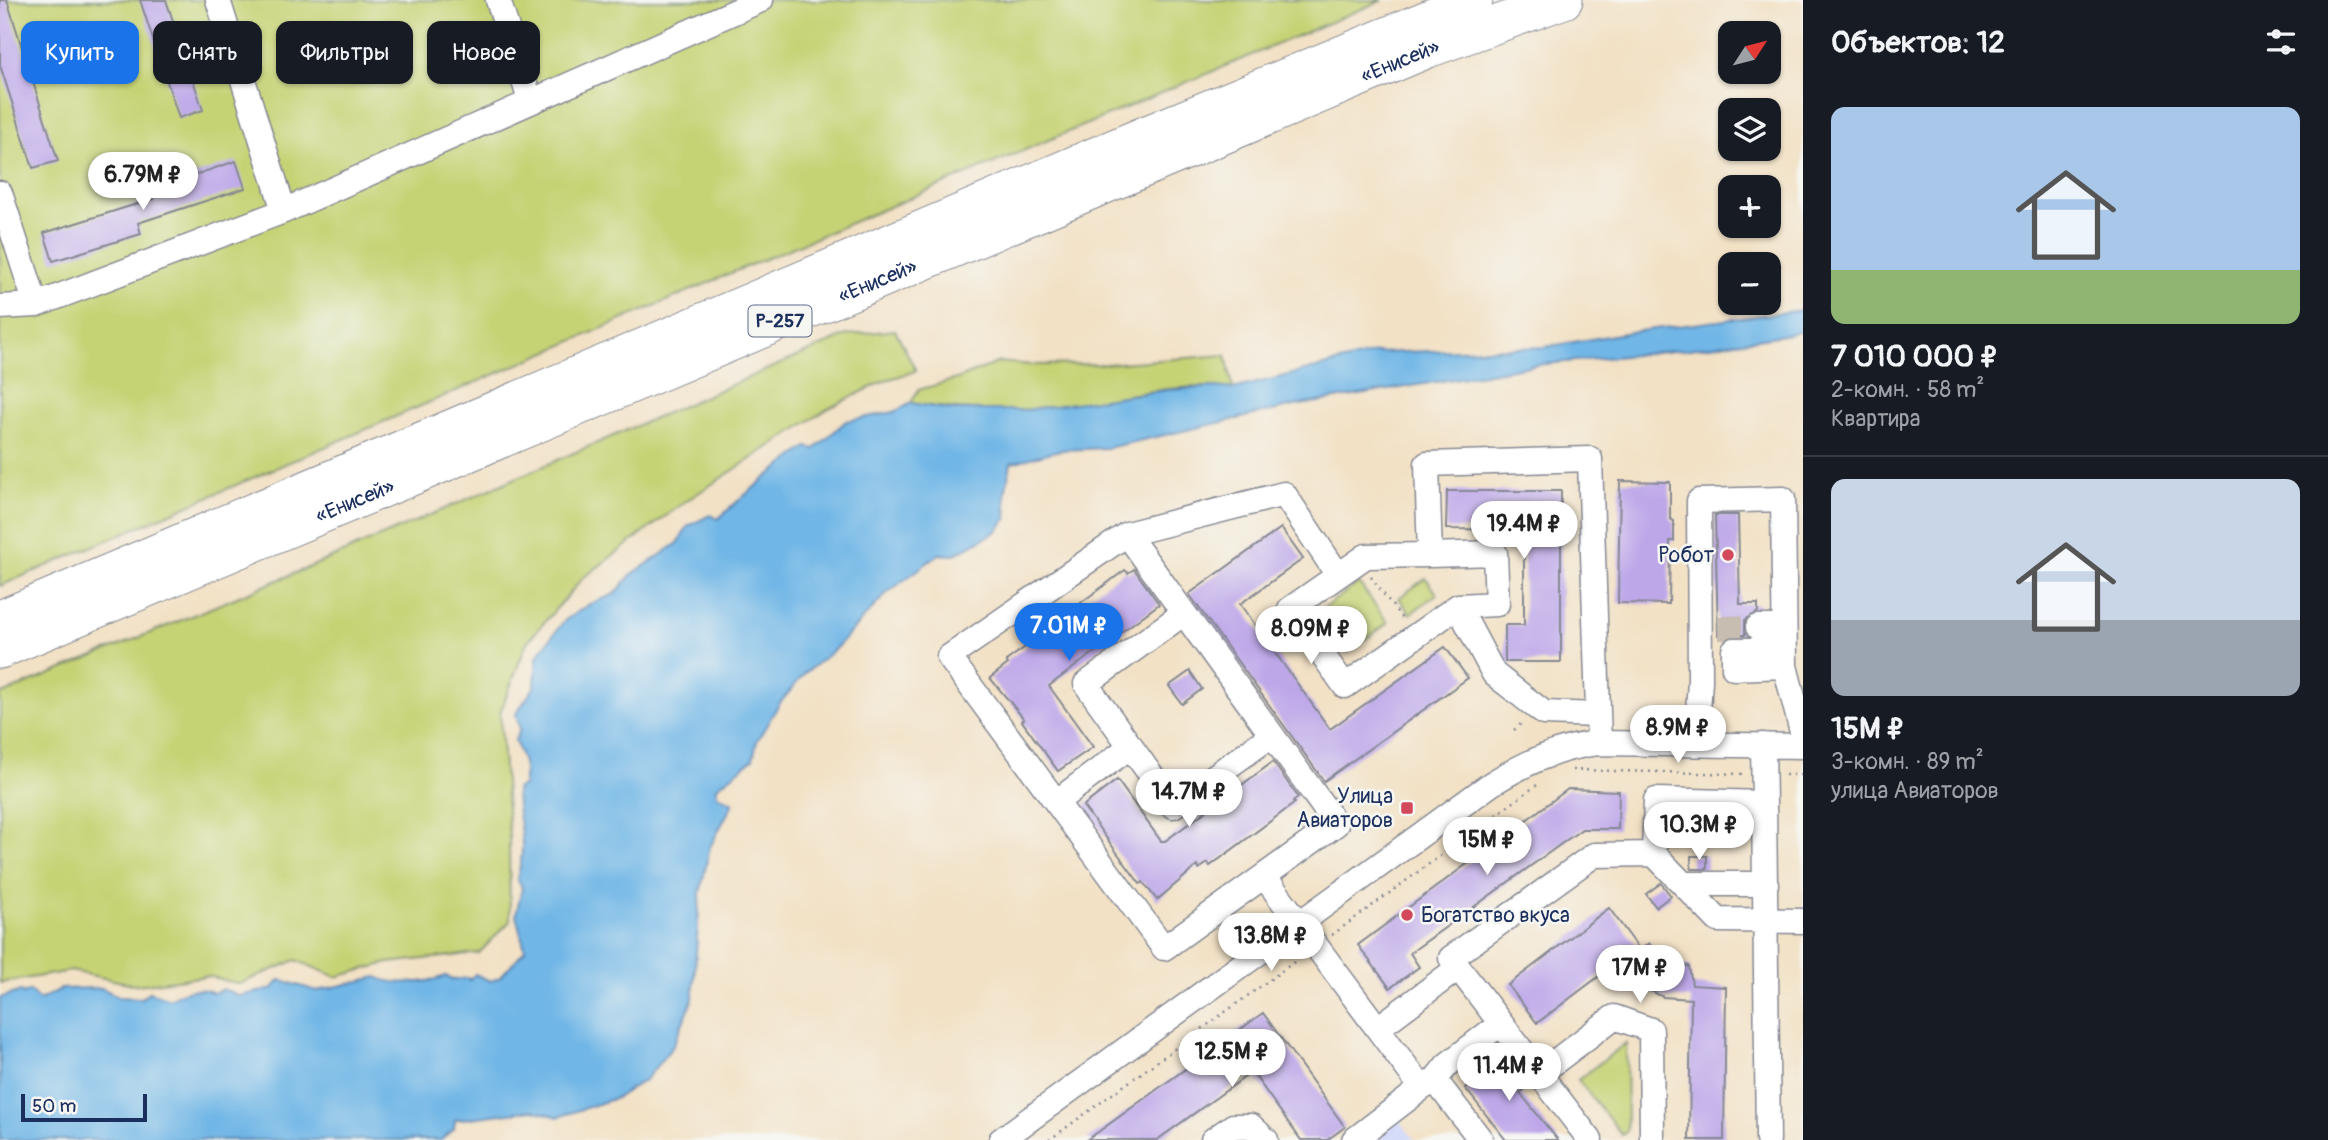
<!DOCTYPE html>
<html lang="ru">
<meta charset="utf-8">
<style>
body{margin:0;font-family:Pangolin,sans-serif;background:#20242c;color:#f1f3f6;height:100vh;display:flex;flex-direction:column;font-size:26px;white-space:nowrap}
*{box-sizing:border-box;margin:0}
p{font-size:23px;color:#9ea1a6}
.icon{flex:none;width:38px;height:38px;fill:none;stroke:currentColor;stroke-width:2;stroke-linecap:round;stroke-linejoin:round}
.map{position:relative;flex:1;overflow:hidden}
.panel{display:flex;flex-direction:column;background:#171b24;width:525px}
.panel>*{flex:none}
.hud{position:absolute;left:21px;top:21px;width:665px;height:63px;display:flex;gap:14px}
.needle{width:46px;rotate:54deg}
.buttons{position:absolute;left:1718px;top:21px;display:grid;gap:14px}
.buttons a{display:grid;place-items:center;width:63px;height:63px;border-radius:14px;background:#171b24;box-shadow:0 2px 5px #0004;font-size:35px}
.scale{position:absolute;left:21px;bottom:18px;width:126px;box-sizing:border-box;padding-left:7px;border:4px solid #1b2f5e;border-top:0;font-size:19px;line-height:24px;white-space:nowrap;color:#1b2f5e;-webkit-text-stroke:5px #f6f6f2;paint-order:stroke}
.price{position:absolute;translate:-50% -60px;padding:0 16px;border-radius:24px;background:#fff;color:#222;font-size:23px;line-height:46px;filter:drop-shadow(0 2px 4px #0008)}
.price::after{content:'';position:absolute;left:50%;top:42px;width:21px;height:16px;margin-left:-10px;background:inherit;clip-path:polygon(0 0,100% 0,50% 100%)}
.price.selected{background:#1a73e8;color:#fff}
ul{padding:0;list-style:none}
li{display:grid;align-content:center;gap:14px;height:371px;padding:0 28px}
li+li{border-top:2px solid #363941}
li span{display:grid;place-items:center;height:217px;border-radius:14px;color:#555}
li>.icon{margin-inline-start:auto}
span .icon{width:126px;height:126px;fill:#fffc;stroke-width:1}
li b{font-size:30px}
h2{display:flex;justify-content:space-between;align-items:center;height:84px;padding:0 28px;font-size:30px}
.chip{padding:0 24px;border-radius:14px;background:#171b24;box-shadow:0 2px 5px #0004;font-size:24px;line-height:63px}
.chip.selected{background:#1a73e8;color:#fff}
main{display:flex;flex:1;min-height:0}
.map>svg:first-child{display:block}
</style>
<main>
<div class="map">
<svg width="1803" height="1140" viewBox="0 0 1803 1140">
<rect width="100%" height="100%" fill="#f6f6f2"/>
<filter id="ink" filterUnits="userSpaceOnUse"><feTurbulence type="fractalNoise" baseFrequency=".0143" numOctaves="2"/><feDisplacementMap in="SourceGraphic" scale="14" xChannelSelector="R" yChannelSelector="G"/><feConvolveMatrix kernelMatrix="1 2 1 2 8 2 1 2 1" color-interpolation-filters="sRGB"/></filter>
<filter id="wash" filterUnits="userSpaceOnUse"><feTurbulence type="fractalNoise" baseFrequency=".00686" numOctaves="4" result="noise"/><feDisplacementMap in="SourceGraphic" scale="28" xChannelSelector="R" yChannelSelector="G"/><feGaussianBlur stdDeviation="1.57" result="paint"/><feColorMatrix in="noise" values="0 0 0 0 0 0 0 0 0 0 0 0 0 0 0 0 0 1.4 0 .05"/><feComposite in="paint" operator="in"/></filter>
<g filter="url(#wash)">
<rect width="100%" height="100%" fill="#f2e1c5"/>
<path fill="#d2d9f9" d="M1395 1115 1415 1140H1361Z"/>
<path fill="#c6d375" stroke="#70816a" stroke-width="2" d="M0 0H1383L736 271 0 586Z
M895 330 916 371 886 380 829 408 686 501 583 578 527 642 500 713 509 836 510 921 479 953 388 963 336 977 296 960 239 984 207 976 137 985 71 971 0 983V695L317 564 847 335Z
M1226 355 1233 389C1174 381 1114 400 1056 407 1007 413 959 411 911 403L918 390 957 379 999 362 1032 365 1106 364Z
M1426 578 1437 594 1410 614 1399 598Z
M1359 583 1388 623 1348 652 1319 611Z
M1626 1043 1627 1131 1622 1135 1578 1080Z"/>
<path fill="#6fb6e6" stroke="#4572a2" stroke-width="2" d="M1803 310V331L1790 334 1683 350 1536 365 1294 406 1107 448 1060 450 1011 463 1005 494 1007 518 996 532 953 555 939 554 887 593 834 650 805 673 779 704 757 741 753 759 717 787V795L733 803 710 847 700 893 693 999 673 1046 646 1079 616 1098 558 1117 533 1110 455 1120 454 1129 441 1140H0V998L21 991 23 994 30 991 39 1000 61 989 102 988 119 997 142 998 149 992 170 999C182 990 201 986 214 993L223 989 239 996 272 989 280 980 317 991 377 977C393 986 429 983 446 976L452 980 468 978 470 980 475 974 490 981 499 978 525 950 516 915 522 888 517 878C529 839 516 825 516 789L523 786C527 767 521 757 515 740L520 730 516 714 535 686 537 656 564 621 588 605 615 594 631 575 678 543 688 526 710 515 718 519C747 492 776 469 807 447L815 449 846 421 894 412 911 403 952 410H1025L1166 390 1215 387 1233 389 1375 353 1545 347 1631 332Z"/>
<g id="blocks">
<path fill="#bda7e9" d="M0 0H7L58 161 33 168 0 65Z
M140 0H166L203 110 179 118Z
M236 161 245 188 138 223 141 234 53 261 44 233 153 199 150 190Z
M1620 481 1670 482V519L1674 521V541H1670L1669 604 1618 603Z
M1447 491H1561V662H1505V625H1524V530L1446 529Z
M1715 515H1738L1740 604H1758V612L1745 620V635H1718Z
M1281 528 1303 559 1240 604 1330 729 1445 647 1468 678 1324 781 1189 594Z
M1134 569 1159 604 1049 686 1093 747 1058 771 1022 721 1024 719 990 678 1008 664 1006 661 1042 635 1040 633 1125 570 1128 573Z
M1190 671 1202 689 1182 704 1169 686Z
M1273 762 1298 797 1293 801 1295 803 1210 866 1208 863 1199 869 1197 866 1157 900 1143 882 1140 884 1083 806 1117 780 1161 841H1165Z
M1568 789 1619 791 1618 829H1582L1410 953 1419 967 1390 988 1358 945Z
M1691 856H1707V869H1691Z
M1661 883 1671 896 1656 907 1646 894Z
M1609 908 1640 950 1649 943 1658 957 1674 965 1689 966 1692 985 1726 987 1724 1140H1689L1691 999 1663 997 1641 986 1622 959 1537 1023 1508 985Z
M1263 1013 1345 1127 1327 1140H1301L1252 1072 1157 1140H1087Z
M1507 1056 1530 1085 1520 1093 1558 1140H1506L1465 1088Z"/>
</g>
</g>
<g filter="url(#ink)">
<use href="#blocks" fill-opacity="0" stroke="#868892" stroke-width="2"/>
<g fill="none" stroke-linecap="round" stroke-linejoin="round">
<path stroke="#c7bdb0" stroke-width="24" stroke-dasharray="24 12" stroke-linecap="butt" d="M1718 628 1758 627"/>
<g stroke="#868892" stroke-width="27">
<path id="minor" d="M218 0 284 211
M498 0 530 100
M0 193 36 305
M0 307 36 305 284 211 761 0
M1127 534 1336 824 1264 876 1422 1088 1435 1080 1481 1140
M1430 555 1366 556 1290 609 1345 686 1458 606
M1184 613 1086 684 1173 806 1272 735
M1758 627H1774V650H1734V668L1785 666
M1598 715 1544 713 1494 674 1458 606 1497 604 1495 553 1430 555 1427 464 1590 459 1599 743
M1696 742 1700 681 1699 501 1783 499 1785 666 1803 736
M1763 745 1764 803 1656 800 1654 854 1718 920 1803 921
M1056 802 1131 746
M1764 803 1768 1140
M1264 876 1164 948 949 657 1127 534 1284 494 1338 575
M1684 884H1766
M1378 1028 1458 968
M1539 1074 1614 1017 1651 1030 1652 1140
M1435 1080 1447 1065 1500 1024
M1001 1140 1491 784C1525 763 1559 747 1599 743L1803 746
M1213 1140 1233 1126H1251L1266 1140
M1354 1140 1422 1088
M1590 1140 1451 958 1594 855 1654 854"/>
</g>
<g stroke="#868892" stroke-width="39">
<g id="highway">
<path d="M0 619 1140 137 1474 0"/>
<path id="s1" d="M0 650 1428 49 1564 0"/>
</g>
</g>
<path stroke="#868892" stroke-width="2.5" stroke-dasharray="2 5" stroke-linecap="butt" d="M1371 577 1403 620
M1514 730 1522 723
M1572 770 1744 774
M1785 775H1803
M1332 935 1541 782
M1049 1140 1301 957"/>
<use href="#minor" stroke="#fff" stroke-width="24"/>
<use href="#highway" stroke="#fff" stroke-width="37"/>
</g>
</g>
<g fill="#d1495b" stroke="#f6f6f2" stroke-width="2.5">
<circle cx="1728" cy="555" r="7"/>
<rect x="1400" y="801" width="14" height="14" rx="3.5"/>
<circle cx="1407" cy="915" r="7"/>
</g>
<g text-anchor="middle" dominant-baseline="central" stroke-width="5" stroke-linejoin="round" paint-order="stroke">
<rect fill="#f6f6f2" stroke="#5d6b8a" stroke-width="2" x="748.5" y="305.5" width="63" height="31" rx="5"/>
<g font-size="19" font-weight="bold" fill="#1b2f5e">
<text x="780" y="321">Р-257</text>
</g>
<g font-size="21" fill="#1b2f5e" stroke="#f6f6f2">
<text stroke="none"><textPath href="#s1" startOffset="1519">«Енисей»</textPath></text>
<text stroke="none"><textPath href="#s1" startOffset="952">«Енисей»</textPath></text>
<text stroke="none"><textPath href="#s1" startOffset="385">«Енисей»</textPath></text>
</g>
<g font-size="21" fill="#1b2f5e" stroke="#f6f6f2" text-anchor="end">
<text x="1714" y="555">Робот</text>
<text x="1393" y="796">Улица<tspan x="1393" dy="24">Авиаторов</tspan></text>
<text x="1421" y="915" text-anchor="start">Богатство вкуса</text>
</g>
</g>
</svg>
<div class="buttons">
<a><svg class="needle" viewBox="-14 -14 28 28"><path d="M0-13l5 13h-10z" fill="#e53935"/><path d="M0 13l5-13h-10z" fill="#9ea1a6"/></svg></a>
<a><svg class="icon" aria-label="layers" viewBox="0 0 24 24"><path d="M12 4l9 5-9 5-9-5zM3 14l9 5 9-5"/></svg></a>
<a>+</a>
<a>−</a>
</div>
<div class="scale">50 m</div>
<b class="price" style="left:143px;top:212px">6.79M ₽</b>
<b class="price" style="left:1524px;top:561px">19.4M ₽</b>
<b class="price selected" style="left:1069px;top:663px">7.01M ₽</b>
<b class="price" style="left:1311px;top:666px">8.09M ₽</b>
<b class="price" style="left:1678px;top:765px">8.9M ₽</b>
<b class="price" style="left:1189px;top:829px">14.7M ₽</b>
<b class="price" style="left:1699px;top:862px">10.3M ₽</b>
<b class="price" style="left:1487px;top:877px">15M ₽</b>
<b class="price" style="left:1271px;top:973px">13.8M ₽</b>
<b class="price" style="left:1640px;top:1005px">17M ₽</b>
<b class="price" style="left:1232px;top:1089px">12.5M ₽</b>
<b class="price" style="left:1509px;top:1103px">11.4M ₽</b>
<div class="hud">
<a class="chip selected">Купить</a>
<a class="chip">Снять</a>
<a class="chip">Фильтры</a>
<a class="chip">Новое</a>
</div>
</div>
<section class="panel">
<h2>Объектов: 12<svg class="icon" aria-label="filters" viewBox="0 0 24 24"><path d="M4 7h16M4 17h16"/><circle cx="9" cy="7" r="2"/><circle cx="15" cy="17" r="2"/></svg></h2>
<ul>
<li><span style="background:linear-gradient(#a9c7e8 75%,#8fb573 0)"><svg class="icon" aria-label="home" viewBox="0 0 24 24"><path d="M3 11l9-7 9 7M6 9v11h12V9"/></svg></span><div><b>7 010 000 ₽</b><p>2-комн. · 58 m²</p><p>Квартира</p></div></li>
<li><span style="background:linear-gradient(#c9d6e8 65%,#9aa5b1 0)"><svg class="icon" aria-label="home" viewBox="0 0 24 24"><path d="M3 11l9-7 9 7M6 9v11h12V9"/></svg></span><div><b>15M ₽</b><p>3-комн. · 89 m²</p><p>улица Авиаторов</p></div></li>
</ul>
</section>
</main>
